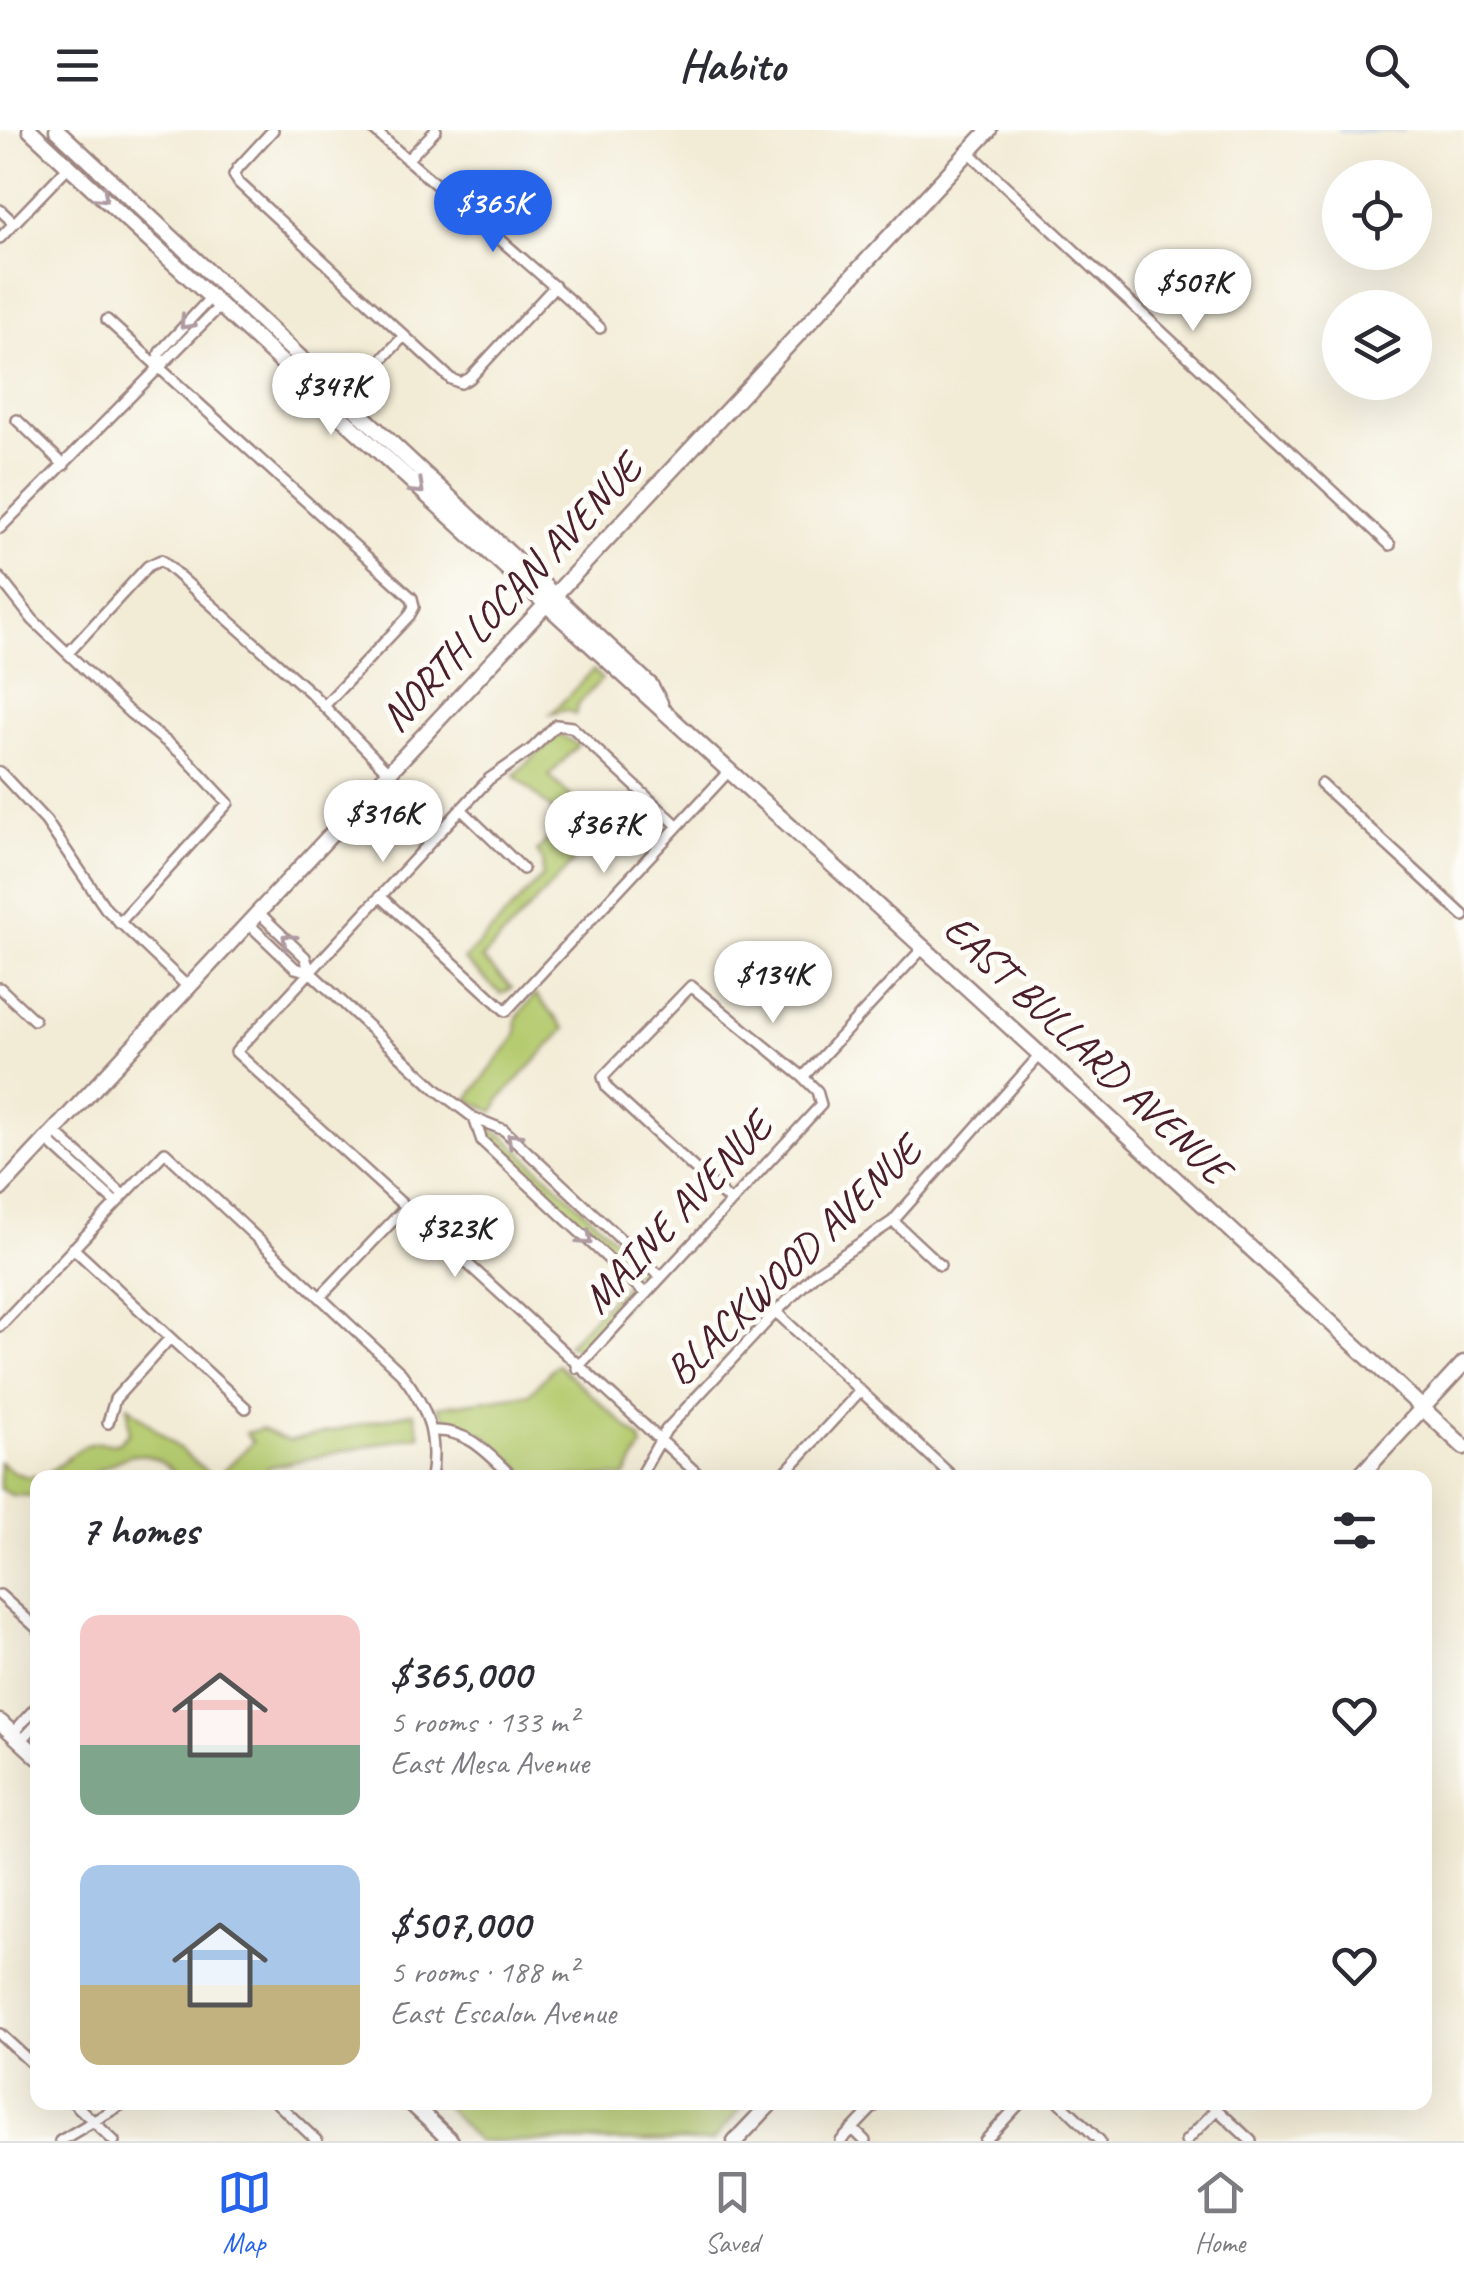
<!DOCTYPE html>
<meta charset="utf-8">
<style>
body{margin:0;font-family:Caveat,sans-serif;background:#f2f2f3;color:#2b2b33;height:100vh;display:flex;flex-direction:column;font-size:38px;white-space:nowrap}
*{box-sizing:border-box;margin:0}
p{font-size:32px;color:#7c7c81}
.icon{flex:none;width:55px;height:55px;fill:none;stroke:currentColor;stroke-width:2;stroke-linecap:round;stroke-linejoin:round}
.map{position:relative;flex:1;overflow:hidden}
.sheet{position:absolute;left:30px;top:1340px;width:1402px;height:640px;display:flex;flex-direction:column;background:#fff;border-radius:20px;box-shadow:0 10px 40px #0002}
.sheet>*{flex:none}
.tools{position:absolute;left:1322px;top:30px;display:grid;gap:20px}
.tools a{display:grid;place-items:center;width:110px;height:110px;border-radius:50%;background:#fff;box-shadow:0 10px 40px #0002;font-size:50px}
.price{position:absolute;translate:-50% -85px;padding:0 22px;border-radius:35px;background:#fff;color:#222;font-size:32px;line-height:65px;filter:drop-shadow(0 2px 5px #0008)}
.price::after{content:'';position:absolute;left:50%;top:60px;width:30px;height:22px;margin-left:-15px;background:inherit;clip-path:polygon(0 0,100% 0,50% 100%)}
.price.current{background:#2563eb;color:#fff}
ul{padding:0;list-style:none}
li{display:flex;align-items:center;gap:30px;height:250px;padding:0 50px}
li span{display:grid;place-items:center;flex:none;width:280px;height:200px;border-radius:20px;color:#555}
li>.icon{margin-inline-start:auto}
span .icon{width:120px;height:120px;fill:#fffc;stroke-width:1}
li b{font-size:42px}
h2{display:flex;justify-content:space-between;align-items:center;height:120px;padding:0 50px;font-size:42px}
header{display:flex;justify-content:space-between;align-items:center;height:130px;padding:0 50px;background:#fff;font-size:45px;font-weight:600}
.tabs{display:flex;justify-content:space-around;align-items:center;height:140px;border-top:2px solid #e1e1e2;background:#fff;font-size:28px;color:#7c7c81}
.tabs a{display:grid;justify-items:center;gap:5px}
.tabs .current{color:#2563eb}
.map>svg:first-child{display:block}
</style>
<header><svg class="icon" aria-label="menu" viewBox="0 0 24 24"><path d="M4 6h16M4 12h16M4 18h16"/></svg>Habito<svg class="icon" aria-label="search" viewBox="0 0 24 24"><circle cx="10" cy="10" r="6"/><path d="M15 15l6 6"/></svg></header>
<div class="map">
<svg width="1464" height="2011" viewBox="0 0 1464 2011">
<rect width="100%" height="100%" fill="#fdfcf7"/>
<filter id="ink" filterUnits="userSpaceOnUse"><feTurbulence type="fractalNoise" baseFrequency=".01" numOctaves="2"/><feDisplacementMap in="SourceGraphic" scale="20" xChannelSelector="R" yChannelSelector="G"/><feConvolveMatrix kernelMatrix="1 2 1 2 8 2 1 2 1" color-interpolation-filters="sRGB"/></filter>
<filter id="wash" filterUnits="userSpaceOnUse"><feTurbulence type="fractalNoise" baseFrequency=".0048" numOctaves="4" result="noise"/><feDisplacementMap in="SourceGraphic" scale="40" xChannelSelector="R" yChannelSelector="G"/><feGaussianBlur stdDeviation="2.25" result="paint"/><feColorMatrix in="noise" values="0 0 0 0 0 0 0 0 0 0 0 0 0 0 0 0 0 1.4 0 .05"/><feComposite in="paint" operator="in"/></filter>
<g filter="url(#wash)">
<rect width="100%" height="100%" fill="#f2ebd5"/>
<path fill="#b5cb70" stroke="#80754e" stroke-width="2.5" d="M593 540 602 549 579 573 575 585 566 580 551 584Z
M559 604 578 615 549 646 605 698 482 829 512 858 501 864 464 830 542 747 543 732 537 721 564 691 514 645Z
M535 864 565 899 499 970 494 982 468 969 516 906 517 888Z
M483 996 504 1006 644 1136 645 1144 635 1145 496 1016Z
M626 1153 630 1168 581 1220 567 1215Z
M557 1234 640 1309 642 1317 625 1347H530L484 1305 446 1289 437 1277 529 1264Z
M128 1276 213 1347H180C139 1309 129 1327 87 1346 74 1351 52 1348 38 1348L37 1366 12 1365 0 1359V1332C46 1373 65 1316 95 1313 104 1312 109 1316 119 1312L129 1302Z
M414 1282 420 1305 269 1337 260 1347H217L253 1312 246 1303 261 1299 289 1311Z
M442 1973V1972L745 1973 713 2011H477Z"/>
<g fill="none" stroke-linecap="round" stroke-linejoin="round">
<path stroke="#7babe6" stroke-width="2.5" d="M1340 0H1403"/>
</g>
</g>
<g filter="url(#ink)">
<g fill="none" stroke-linecap="round" stroke-linejoin="round">
<g stroke="#9e8580" stroke-width="14">
<path id="street" d="M273 0 238 38 234 45 239 53 451 249 461 253 470 248 555 156
M374 0C448 67 526 129 600 198
M969 22 1390 415
M407 30 436 0
M0 80 14 93
M0 108 69 36
M107 190 412 468 414 477 409 486 324 576
M156 236 160 222 213 165
M346 268 404 206
M17 290 64 335
M0 398 222 174
M0 448 33 490 130 583 182 624 228 673 119 793
M69 522 148 436 161 430 311 563 390 644
M0 642 46 691 106 779 190 859
M1321 654 1464 786
M461 679 523 739
M678 696 572 597 556 595 532 619 489 649 236 922 702 1348
M380 766 506 881 730 640
M259 783 305 827 310 842
M249 794 295 838 310 842 437 960 474 988 504 1000 661 1147
M0 858 34 890
M803 947 925 816
M474 988 482 1011 646 1164
M55 1002 123 1065
M47 1010 116 1073
M893 1091 940 1135
M73 1118 246 1278
M321 1166 405 1078
M776 1182 954 1348
M0 1196 165 1022 401 1243C427 1276 438 1305 431 1348
M577 1238 821 975 817 961 803 947 691 856 603 947 607 958 731 1072
M108 1293 115 1269 170 1208
M433 1301C469 1299 489 1325 514 1348
M639 1348 666 1300 776 1182 816 1143 893 1091 1041 924
M780 1348 860 1261
M0 1465 38 1499
M12 1604 38 1575
M21 1611 38 1593
M0 1904 38 1939
M73 1972 114 2011
M276 1972 317 2011
M1060 1972 1100 2011
M1209 1972 1251 2011
M853 1999 865 2011
M60 2011 126 1972
M841 2011 878 1972
M985 2011 1021 1972
M1186 2011 1217 1979"/>
</g>
<g stroke="#9e8580" stroke-width="19">
<path id="secondary" d="M30 0C506 443 990 872 1464 1317
M57 0 650 555 660 573
M0 1059 989 0
M1358 1348 1464 1233
M0 1592 38 1627
M410 1972 451 2011
M735 2011 772 1972"/>
</g>
<use href="#street" stroke="#fff" stroke-width="9"/>
<use href="#secondary" stroke="#fff" stroke-width="14"/>
</g>
<defs><path id="oneway-chevron" d="M-2-3.5L2.5 0L-2 3.5" fill="none" stroke-width="1.6" stroke-linecap="round" stroke-linejoin="round" transform="scale(2.5)"/></defs>
<g stroke="#ae9aa0">
<use href="#oneway-chevron" transform="translate(102 66) rotate(43)"/>
<use href="#oneway-chevron" transform="translate(186 193) rotate(133)"/>
<use href="#oneway-chevron" transform="translate(418 358) rotate(43)"/>
<use href="#oneway-chevron" transform="translate(288 810) rotate(-137)"/>
<use href="#oneway-chevron" transform="translate(513 1009) rotate(-137)"/>
<use href="#oneway-chevron" transform="translate(586 1109) rotate(43)"/>
</g>
</g>
<g text-anchor="middle" dominant-baseline="central" stroke-width="10" stroke-linejoin="round" paint-order="stroke">
<g font-size="42" fill="#4a1f2b" stroke="#fdfcf7">
<text transform="translate(511 463) rotate(-47)">NORTH LOCAN AVENUE</text>
<text transform="translate(1087 919) rotate(43)">EAST BULLARD AVENUE</text>
<text transform="translate(677 1083) rotate(-47)">MAINE AVENUE</text>
<text transform="translate(793 1131) rotate(-44)">BLACKWOOD AVENUE</text>
</g>
</g>
</svg>
<div class="tools">
<a><svg class="icon" aria-label="locate" viewBox="0 0 24 24"><circle cx="12" cy="12" r="6"/><path d="M12 2v4M12 18v4M2 12h4M18 12h4"/></svg></a>
<a><svg class="icon" aria-label="layers" viewBox="0 0 24 24"><path d="M12 4l9 5-9 5-9-5zM3 14l9 5 9-5"/></svg></a>
</div>
<b class="price current" style="left:493px;top:125px">$365K</b>
<b class="price" style="left:1193px;top:204px">$507K</b>
<b class="price" style="left:331px;top:308px">$347K</b>
<b class="price" style="left:383px;top:735px">$316K</b>
<b class="price" style="left:604px;top:746px">$367K</b>
<b class="price" style="left:773px;top:896px">$134K</b>
<b class="price" style="left:455px;top:1150px">$323K</b>
<section class="sheet">
<h2>7 homes<svg class="icon" aria-label="filters" viewBox="0 0 24 24"><path d="M4 7h16M4 17h16"/><circle cx="9" cy="7" r="2"/><circle cx="15" cy="17" r="2"/></svg></h2>
<ul>
<li><span style="background:linear-gradient(#f6c9c9 65%,#7fa58c 0)"><svg class="icon" aria-label="home" viewBox="0 0 24 24"><path d="M3 11l9-7 9 7M6 9v11h12V9"/></svg></span><div><b>$365,000</b><p>5 rooms · 133 m²</p><p>East Mesa Avenue</p></div><svg class="icon" aria-label="heart" viewBox="0 0 24 24"><path d="M12 20l-8-8c-3-5 5-10 8-4 3-6 11-1 8 4z"/></svg></li>
<li><span style="background:linear-gradient(#a9c7e8 60%,#c2b280 0)"><svg class="icon" aria-label="home" viewBox="0 0 24 24"><path d="M3 11l9-7 9 7M6 9v11h12V9"/></svg></span><div><b>$507,000</b><p>5 rooms · 188 m²</p><p>East Escalon Avenue</p></div><svg class="icon" aria-label="heart" viewBox="0 0 24 24"><path d="M12 20l-8-8c-3-5 5-10 8-4 3-6 11-1 8 4z"/></svg></li>
</ul>
</section>
</div>
<nav class="tabs">
<a class="current"><svg class="icon" aria-label="map" viewBox="0 0 24 24"><path d="M3 6l6-2 6 2 6-2v14l-6 2-6-2-6 2zM9 4v14M15 6v14"/></svg>Map</a>
<a><svg class="icon" aria-label="saved" viewBox="0 0 24 24"><path d="M7 4h10v16l-5-4-5 4z"/></svg>Saved</a>
<a><svg class="icon" aria-label="home" viewBox="0 0 24 24"><path d="M3 11l9-7 9 7M6 9v11h12V9"/></svg>Home</a>
</nav>
